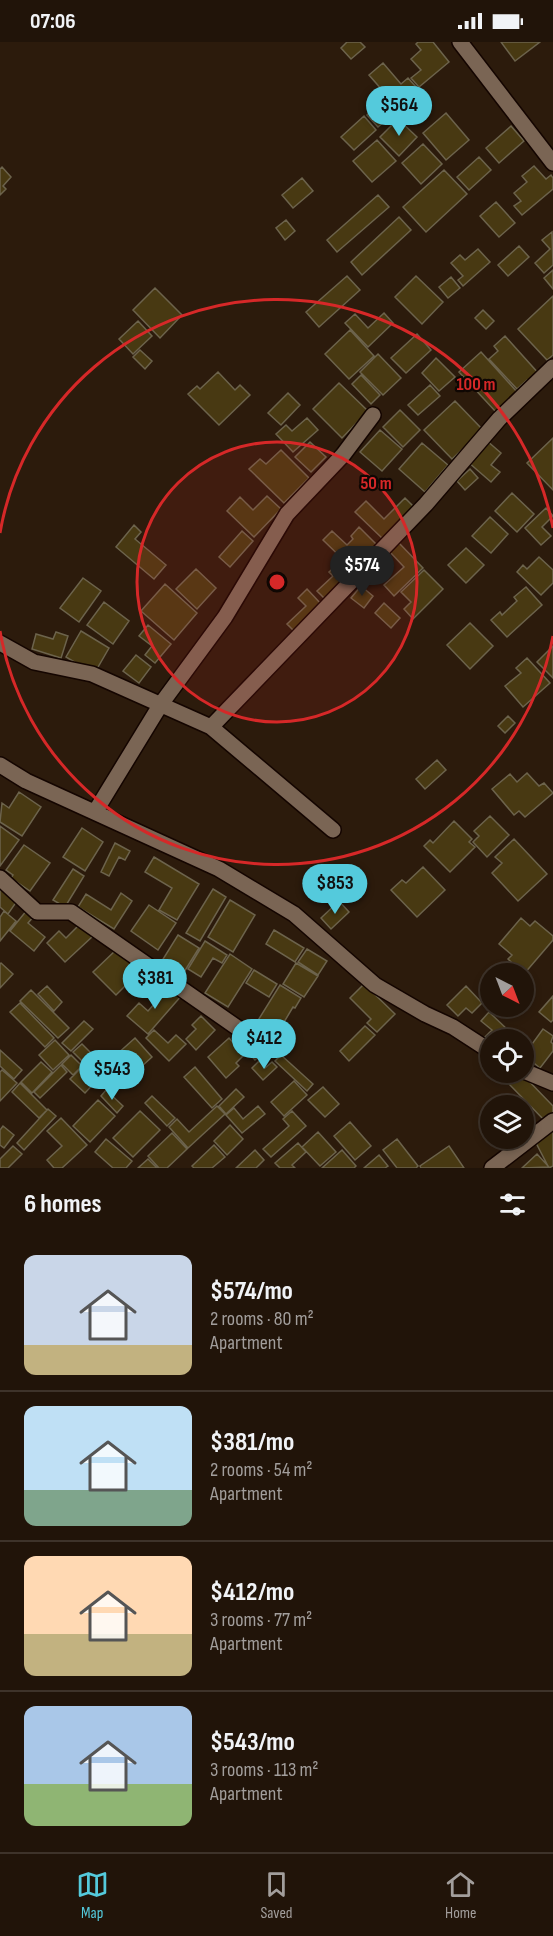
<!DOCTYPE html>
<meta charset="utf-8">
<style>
body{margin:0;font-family:"Sofia Sans Condensed",sans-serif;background:#291d12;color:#f1f3f6;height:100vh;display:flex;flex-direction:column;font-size:22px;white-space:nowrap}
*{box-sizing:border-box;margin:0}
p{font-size:20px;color:#a29e9c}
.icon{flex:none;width:33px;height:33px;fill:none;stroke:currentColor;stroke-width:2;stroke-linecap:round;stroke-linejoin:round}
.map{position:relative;height:1126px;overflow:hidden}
.side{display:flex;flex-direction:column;background:#211409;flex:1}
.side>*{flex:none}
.needle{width:39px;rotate:138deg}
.buttons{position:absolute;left:480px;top:921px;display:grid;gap:12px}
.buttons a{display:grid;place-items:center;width:54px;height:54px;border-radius:50%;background:#211409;box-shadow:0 3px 9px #0003,0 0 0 2px #3e332a;font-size:30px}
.price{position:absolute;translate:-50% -51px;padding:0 14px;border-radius:21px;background:#54cadc;color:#111;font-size:20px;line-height:39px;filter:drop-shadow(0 2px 3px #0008)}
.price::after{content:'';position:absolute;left:50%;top:36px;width:18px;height:14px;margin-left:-9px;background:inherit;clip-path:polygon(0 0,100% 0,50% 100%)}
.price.on{background:#222;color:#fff}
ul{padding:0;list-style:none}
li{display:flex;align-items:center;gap:18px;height:150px;padding:0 24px}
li+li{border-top:2px solid #3e332a}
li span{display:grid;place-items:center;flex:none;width:168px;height:120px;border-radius:12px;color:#555}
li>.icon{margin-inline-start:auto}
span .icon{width:72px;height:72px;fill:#fffc;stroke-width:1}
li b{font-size:26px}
h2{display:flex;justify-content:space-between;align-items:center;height:72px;padding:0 24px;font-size:26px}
.status{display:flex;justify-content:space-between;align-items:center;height:42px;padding:0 30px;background:#211409;direction:ltr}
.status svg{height:16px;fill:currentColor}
.dock{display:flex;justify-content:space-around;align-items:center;height:84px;border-top:2px solid #3e332a;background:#211409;font-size:16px;color:#a29e9c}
.dock a{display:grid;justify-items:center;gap:3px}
.dock .on{color:#54cadc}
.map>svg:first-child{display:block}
</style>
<div class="status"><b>07:06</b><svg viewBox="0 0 49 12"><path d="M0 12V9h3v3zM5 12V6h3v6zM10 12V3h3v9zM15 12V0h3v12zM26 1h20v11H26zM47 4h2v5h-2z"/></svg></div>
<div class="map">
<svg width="553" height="1126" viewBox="0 0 553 1126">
<rect width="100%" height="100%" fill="#2c1b0c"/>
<path fill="#483912" stroke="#6c634c" stroke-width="1.5" d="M347 0H360L365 5 351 17 341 6Z
M418 0H433L449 20 419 45 411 36 421 28 411 17 421 8 416 2Z
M501 0H540L515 19Z
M383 21 401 42 408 36 417 46 396 64 369 33Z
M386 56 397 68 378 85 367 73Z
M446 71 469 98 446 118 423 91Z
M364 74 376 88 354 108 341 95Z
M398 77 417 95 399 114 380 95Z
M511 84 524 99 499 121 486 106Z
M377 98 396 119 372 140 353 119Z
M423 102 442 122 421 142 402 121Z
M479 115 491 128 469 148 457 135Z
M534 124 546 137 551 133 553 136V147L522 173 514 164 521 159 514 151 527 140 522 134Z
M2 125 11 135 3 144 6 147 0 153V127Z
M444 128 467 152 426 190 403 165Z
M302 136 313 149 293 166 282 153Z
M378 153 389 165 337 210 327 198Z
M496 160 515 181 499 195 480 174Z
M399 175 411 188 362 233 351 220Z
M286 178 295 189 285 198 276 186Z
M552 190 553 223 544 231 535 221 550 207 542 198Z
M519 204 529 215 508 234 498 223Z
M478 207 490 220 463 244 458 238 463 234 451 221 460 213 465 218Z
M553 228V247L544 236Z
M347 234 360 248 319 285 306 270Z
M416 234 443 260 422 282 395 255Z
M451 235 460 246 448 256 439 245Z
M155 246 182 273 160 296 133 268Z
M553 254V313L547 318 518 287Z
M483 268 494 279 486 287 475 276Z
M384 271 393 281 368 305 345 281 355 272 368 286Z
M138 279 152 294 133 312 119 297Z
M350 288 374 314 349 337 325 312Z
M417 292 431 308 406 331 391 316Z
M505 294 540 333 530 342 527 338 517 347 489 317 498 309 494 304Z
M140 308 152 319 145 327 133 315Z
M481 310 518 351 496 370 459 330Z
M378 312 401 336 383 353 360 330Z
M436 316 455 335 439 349 422 331Z
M218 330 235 348 240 343 250 353 219 383 188 352 197 344 200 347Z
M361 333 380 353 371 362 352 342Z
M339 341 368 369 342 396 313 367Z
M430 343 440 354 418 373 408 363Z
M288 351 300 363 281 383 268 371Z
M455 359 483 388 452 417 424 388Z
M400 368 420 388 403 405 383 385Z
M307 376 318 388 293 410 276 392 286 383 292 389Z
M380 388 402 407 382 429 360 410Z
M553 396V448L527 421Z
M486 398 501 411 491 423 500 430 491 440 468 420Z
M310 400 326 415 311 430 295 415Z
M422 401 448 423 425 450 399 427Z
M281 408 309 436 284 461 249 427 260 417 266 422Z
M470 427 478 436 465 448 457 439Z
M512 451 534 472 517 490 495 469Z
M267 454 281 467 254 495 227 469 240 455 253 468Z
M405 456 415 466 384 498 355 470 366 459 384 477Z
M546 466 553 474 542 485 551 494 541 503 525 486Z
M490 475 508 492 491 511 472 494Z
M134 483 141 490 135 497 166 523 154 537 116 505Z
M359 485 378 504 354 528 323 498 332 489 347 503 353 497 351 494Z
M242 489 253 499 230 525 219 515Z
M399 501 423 526 394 554 384 543 404 525 390 510Z
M466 506 484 523 466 541 448 523Z
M539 515 553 528V541L541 553 517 530 523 523 527 527Z
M341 519 354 532 326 558 317 549 333 534 329 530Z
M196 527 216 546 197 567 176 547Z
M424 528 443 547 413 577 404 567 411 560 401 550Z
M83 536 101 549 79 580 60 566Z
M165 542 197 571 174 598 141 569Z
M361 544 373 554 364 566 351 556Z
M526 545 542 563 507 595 491 578 500 570 502 573 517 559 514 555Z
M307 547 322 563 294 589 287 582 306 564 298 556Z
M104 560 129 579 113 602 87 583Z
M384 561 400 576 391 586 375 571Z
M470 581 493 604 470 627 447 603Z
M148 583 171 602 155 621 145 613 152 604 139 594Z
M81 589 109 606 94 632 66 615Z
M56 590 68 594 61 616 32 607 36 592 53 597Z
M553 604V636L537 620Z
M136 613 151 625 139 641 123 629Z
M527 616 550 641 523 665 505 644 521 631 516 626Z
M508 674 515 681 505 691 498 684Z
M437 718 446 728 425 747 416 737Z
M527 731 539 744 544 741 553 751 525 775 519 769 514 773 492 747 510 732 517 740Z
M19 750 41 765 22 794 0 780 2 761 9 766Z
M490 774 509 793 487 815 473 800 479 794 474 789Z
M454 779 472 797 469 800 475 805 450 830 424 804 430 798 433 801Z
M0 784 19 798 0 824Z
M82 786 103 800 85 829 63 815Z
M514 797 547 832 518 859 492 831 502 821 495 815Z
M115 801 130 809 125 818 119 815 109 834 101 830Z
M24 803 50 821 30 849 11 836 13 833 6 828Z
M154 815 199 842 177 878 159 868 172 846 145 830Z
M423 825 445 848 417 875 391 848 402 838 406 841Z
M73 827 84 834 65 865 53 858Z
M0 847 17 859 8 872 0 865Z
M213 847 226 855 200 899 186 891Z
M121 851 132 859 114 887 78 865 86 852 111 868Z
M230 858 255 873 233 910 208 895Z
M339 859 349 870 331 887 321 876Z
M149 863 176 881 158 908 131 889Z
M27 868 34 874 28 881 45 895 34 909 10 889Z
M4 869 16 879 0 899V875Z
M521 876 530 884 535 879 553 894V898L524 932 508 917 512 913 499 902Z
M80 882 93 894 65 920 47 901 59 889 66 896Z
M274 888 304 906 295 920 266 902Z
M178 893 199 906 181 935 160 922Z
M205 899 227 913 222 921 213 916 201 935 188 927Z
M117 907 140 929 116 953 93 930Z
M307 907 327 919 318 933 298 920Z
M230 912 252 927 228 965 205 951Z
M1 921 13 932 0 946V922Z
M296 921 318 934 304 955 283 942Z
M254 928 277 942 269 955 246 941Z
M364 942 395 972 377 990 367 981 371 977 350 956Z
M171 943 182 953 148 992 127 974 139 961 148 969Z
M280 943 301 956 295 966 293 965 277 992 257 980Z
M47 944 62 960 54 969 38 952Z
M466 944 482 961 472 971 466 966 458 974 447 963Z
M31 948 69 986 58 996 20 959Z
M553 954V978L551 980 539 970Z
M20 961 54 996 45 1005 10 970Z
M489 970 509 989 501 998H490V1000L485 995 492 988 481 979Z
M201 974 215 988 196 1008 186 997 196 987 192 983Z
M84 979 93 987 71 1009 62 1001Z
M365 984 375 993 349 1019 340 1009Z
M543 987 553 994 551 1000 553 1002V1009L540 1026 524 1013Z
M154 988 168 1001 176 993 186 1002 169 1019 146 996Z
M135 996 152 1015 141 1025 143 1028 126 1044 123 1042 114 1050 96 1031Z
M229 996 244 1013 236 1021 239 1024 226 1036 208 1015Z
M261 996 269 1005 255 1018 247 1009Z
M55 998 69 1013 53 1028 39 1013Z
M82 1002 99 1019 91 1028 73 1010Z
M0 1008 22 1028 14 1037 0 1024Z
M71 1013 82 1024 73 1033 62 1022Z
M281 1013 313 1042 307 1049 275 1019Z
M259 1019 265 1026 272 1020 277 1025 263 1038 252 1026Z
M41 1020 52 1030 32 1051 21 1040Z
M61 1023 67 1030 40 1056 34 1050Z
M84 1023 98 1037 85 1051 70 1037Z
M195 1025 222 1057 212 1066 184 1035Z
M2 1028 17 1041 0 1059V1030Z
M521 1031 553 1064V1072L545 1079 509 1042Z
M294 1039 307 1053 284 1074 271 1060Z
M20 1041 47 1068 39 1076 12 1050Z
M323 1045 339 1062 325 1075 308 1058Z
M236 1047 244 1055 226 1072 219 1064Z
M106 1048 123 1064 117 1071 101 1054Z
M152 1054 175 1076 167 1084 145 1061Z
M98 1058 115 1074 90 1100 73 1084Z
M217 1064 225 1072 188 1106 169 1085 177 1077 189 1090Z
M258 1064 265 1072 242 1091 226 1073 234 1066 243 1077Z
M48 1067 56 1074 24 1108 17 1101Z
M140 1069 160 1088 133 1115 113 1096Z
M292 1069 306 1084 271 1115 263 1107 289 1084 283 1077Z
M61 1076 87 1103 62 1126H54L47 1118 62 1104 47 1089Z
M350 1080 371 1104 355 1118 334 1094Z
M230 1083 243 1097 227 1113 214 1099Z
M3 1084 14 1093 4 1106 0 1103V1088Z
M553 1087V1124L549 1126 535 1099Z
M318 1090 336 1110 320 1124 302 1105Z
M172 1091 187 1107 167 1126H159L148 1114Z
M106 1097 132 1119 126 1126H113L95 1110Z
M397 1097 418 1124 416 1126H397L383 1108Z
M298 1101 306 1110 292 1123 295 1126H280L275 1121Z
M214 1103 225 1115 212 1126H194L192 1124Z
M13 1104 22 1112 8 1126H0V1117Z
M449 1104 464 1126H421L420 1124Z
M255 1108 264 1118 256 1126H236Z
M342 1108 356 1124 354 1126H322Z
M537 1112 549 1125 522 1126Z
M379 1113 388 1124 385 1126H364Z
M148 1117 157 1126H138Z"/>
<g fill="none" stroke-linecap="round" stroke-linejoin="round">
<g stroke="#140500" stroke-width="18">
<path id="street" d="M460 0 553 121
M0 601 34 620 92 632 211 685 333 788
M211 685 426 462 499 377 553 325
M0 723 26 739 219 827 294 872 375 943 425 972 453 985 490 1009
M95 770 161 662 225 575 287 472 343 413 373 373
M0 836 37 870H71L255 998
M524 1029 553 1041
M492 1126 553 1079"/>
</g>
<use href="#street" stroke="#7a6554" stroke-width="15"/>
</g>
<circle cx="277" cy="540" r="140" fill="#d62828" fill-opacity=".12"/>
<g fill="none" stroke="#d62828" stroke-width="3">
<circle cx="277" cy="540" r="140"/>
<path d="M553 594A281 281 0 0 1 0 589M0 491A281 281 0 0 1 553 486"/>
</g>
<circle cx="277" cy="540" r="9" fill="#d62828" stroke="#0f0703" stroke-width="3"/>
<g font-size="18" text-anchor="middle" font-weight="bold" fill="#d62828" stroke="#0f0703" stroke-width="4.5" stroke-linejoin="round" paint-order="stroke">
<text x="476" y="348">100 m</text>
<text x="376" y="447">50 m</text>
</g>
</svg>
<div class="buttons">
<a><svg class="needle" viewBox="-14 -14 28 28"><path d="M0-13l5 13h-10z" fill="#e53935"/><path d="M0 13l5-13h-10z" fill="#a29e9c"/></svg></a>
<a><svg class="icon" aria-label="locate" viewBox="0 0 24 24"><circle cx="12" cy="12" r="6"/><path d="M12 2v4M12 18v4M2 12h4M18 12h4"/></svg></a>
<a><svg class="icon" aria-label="layers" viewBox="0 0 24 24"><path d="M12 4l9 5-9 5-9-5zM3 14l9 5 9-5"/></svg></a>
</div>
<b class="price" style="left:399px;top:95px">$564</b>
<b class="price on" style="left:362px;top:555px">$574</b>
<b class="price" style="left:335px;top:873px">$853</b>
<b class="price" style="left:155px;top:968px">$381</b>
<b class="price" style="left:264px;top:1028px">$412</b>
<b class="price" style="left:112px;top:1059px">$543</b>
</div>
<section class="side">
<h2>6 homes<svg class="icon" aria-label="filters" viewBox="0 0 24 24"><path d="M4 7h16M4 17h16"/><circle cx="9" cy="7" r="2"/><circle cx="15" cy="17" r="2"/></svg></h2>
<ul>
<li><span style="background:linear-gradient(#c9d6e8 75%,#c2b280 0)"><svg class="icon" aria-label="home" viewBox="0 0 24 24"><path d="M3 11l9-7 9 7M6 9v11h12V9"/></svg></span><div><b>$574/mo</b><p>2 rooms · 80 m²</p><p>Apartment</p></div></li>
<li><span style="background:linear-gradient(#bfe0f5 70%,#7fa58c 0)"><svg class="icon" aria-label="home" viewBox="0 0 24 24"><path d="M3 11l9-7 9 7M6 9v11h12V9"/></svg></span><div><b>$381/mo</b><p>2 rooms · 54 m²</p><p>Apartment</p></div></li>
<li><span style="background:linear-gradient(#ffd9b3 65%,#c2b280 0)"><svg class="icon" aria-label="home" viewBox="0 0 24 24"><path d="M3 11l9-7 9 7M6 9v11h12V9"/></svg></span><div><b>$412/mo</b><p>3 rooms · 77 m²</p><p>Apartment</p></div></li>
<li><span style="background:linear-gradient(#a9c7e8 65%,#8fb573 0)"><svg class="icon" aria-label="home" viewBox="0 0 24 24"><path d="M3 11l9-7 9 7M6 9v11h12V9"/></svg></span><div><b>$543/mo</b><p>3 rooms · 113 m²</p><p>Apartment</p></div></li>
</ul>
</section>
<nav class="dock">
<a class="on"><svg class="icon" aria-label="map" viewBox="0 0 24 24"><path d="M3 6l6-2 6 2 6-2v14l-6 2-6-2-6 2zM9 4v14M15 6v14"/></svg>Map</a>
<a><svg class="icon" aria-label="saved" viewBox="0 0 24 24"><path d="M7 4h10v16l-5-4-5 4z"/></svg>Saved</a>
<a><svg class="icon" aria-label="home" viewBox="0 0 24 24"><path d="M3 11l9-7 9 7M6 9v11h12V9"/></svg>Home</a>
</nav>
